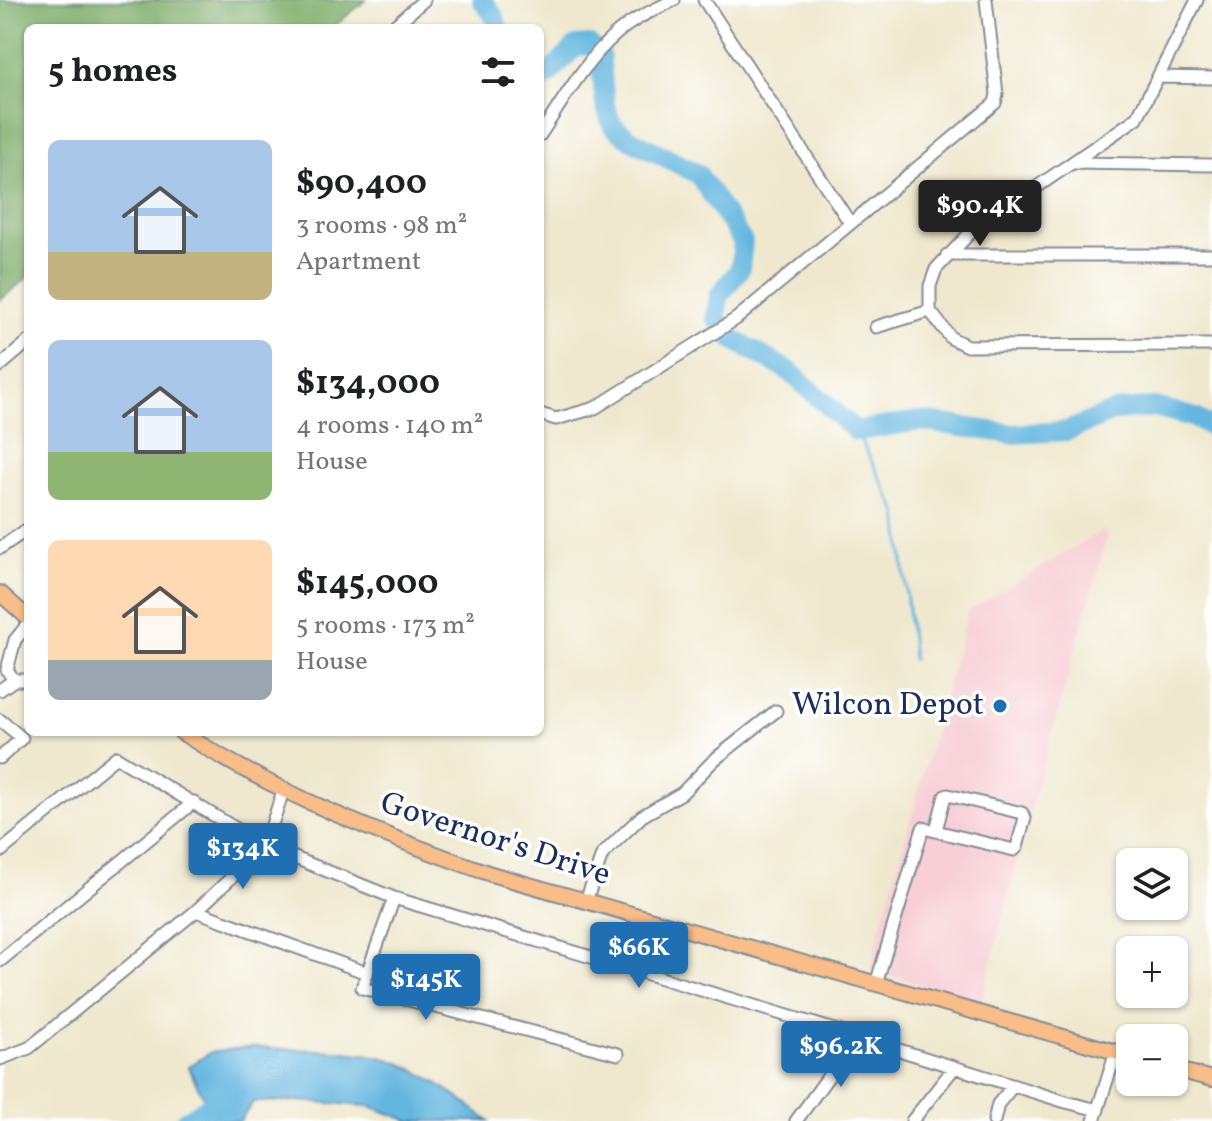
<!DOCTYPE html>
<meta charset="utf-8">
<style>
body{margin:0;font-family:Vollkorn,serif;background:#f2f2f2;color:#202124;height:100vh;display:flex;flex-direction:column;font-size:30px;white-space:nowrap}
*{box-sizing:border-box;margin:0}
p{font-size:26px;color:#757577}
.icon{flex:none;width:44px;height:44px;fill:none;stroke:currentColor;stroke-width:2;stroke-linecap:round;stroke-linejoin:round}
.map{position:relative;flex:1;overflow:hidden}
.details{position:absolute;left:24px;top:24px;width:520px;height:712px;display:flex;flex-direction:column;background:#fff;border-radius:12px;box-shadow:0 2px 6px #0004}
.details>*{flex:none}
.buttons{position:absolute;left:1116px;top:848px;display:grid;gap:16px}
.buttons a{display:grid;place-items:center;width:72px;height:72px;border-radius:12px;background:#fff;box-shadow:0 2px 6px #0004;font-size:40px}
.price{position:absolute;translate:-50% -68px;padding:0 18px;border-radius:8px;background:#1f6fb2;color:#fff;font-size:26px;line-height:52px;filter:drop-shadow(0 2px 4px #0008)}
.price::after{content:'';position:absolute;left:50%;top:48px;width:24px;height:18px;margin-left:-12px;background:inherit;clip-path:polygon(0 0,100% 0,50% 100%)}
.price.selected{background:#222;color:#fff}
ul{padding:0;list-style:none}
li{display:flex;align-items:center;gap:24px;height:200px;padding:0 24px}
li span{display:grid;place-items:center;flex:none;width:224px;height:160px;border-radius:12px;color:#555}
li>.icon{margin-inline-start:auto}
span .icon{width:96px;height:96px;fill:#fffc;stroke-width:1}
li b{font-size:34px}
h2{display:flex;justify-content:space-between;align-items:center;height:96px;padding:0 24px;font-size:34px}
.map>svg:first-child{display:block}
</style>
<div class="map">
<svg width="1212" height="1121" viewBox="0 0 1212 1121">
<rect width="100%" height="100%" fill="#fff"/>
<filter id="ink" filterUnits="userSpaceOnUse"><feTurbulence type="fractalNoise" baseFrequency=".0125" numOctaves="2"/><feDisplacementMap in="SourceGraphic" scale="16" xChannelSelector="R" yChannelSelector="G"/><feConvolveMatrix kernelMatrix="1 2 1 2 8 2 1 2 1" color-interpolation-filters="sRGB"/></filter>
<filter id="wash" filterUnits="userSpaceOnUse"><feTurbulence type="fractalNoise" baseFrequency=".006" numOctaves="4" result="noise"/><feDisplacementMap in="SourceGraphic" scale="32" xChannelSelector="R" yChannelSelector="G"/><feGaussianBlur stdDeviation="1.8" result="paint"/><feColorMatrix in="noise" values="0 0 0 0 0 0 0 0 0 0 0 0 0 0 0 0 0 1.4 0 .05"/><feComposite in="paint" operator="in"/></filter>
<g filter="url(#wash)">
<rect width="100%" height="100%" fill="#efe8ce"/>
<path fill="#f7cfd5" d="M1104 530 1107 538 1032 802 982 1001 869 970 968 611Z"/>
<path fill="#7cac67" stroke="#4c6e62" stroke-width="2" d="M0 0H366L332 28H28V277L0 300Z"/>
<path fill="#63b6df" stroke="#3f729e" stroke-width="2" d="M255 1047C298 1051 342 1048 384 1058 418 1066 461 1099 489 1121H410L370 1106 296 1101 253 1102 240 1121H212L208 1106 188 1067 211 1052Z"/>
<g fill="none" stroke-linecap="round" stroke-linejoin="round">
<path stroke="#63b6df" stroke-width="3" d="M856 431 898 513 913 659"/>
<path stroke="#63b6df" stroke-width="20" d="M482 0 494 16 498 28
M540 79 548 75 576 46 590 45 600 53 605 105 612 125 630 139 698 174 743 242 740 269 719 296 716 319 734 340 789 371 856 431 920 421 1013 434 1067 431 1115 411 1155 407 1196 418 1212 428
M185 1121 208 1106 231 1099"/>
</g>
</g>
<g filter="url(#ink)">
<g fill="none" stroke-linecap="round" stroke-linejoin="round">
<g stroke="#858c96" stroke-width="15">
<path id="minor" d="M704 0 850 223
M1197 0 1137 118 970 233 936 269 930 286V311L951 338 967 346 1212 345
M392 28 424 0
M1158 77 1212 78
M540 135C563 101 584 62 615 35 632 19 654 10 674 0
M1074 163 1212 165
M947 255H1212
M876 327 930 311
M0 366 28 342
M540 414 556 419 595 408 736 319 995 103 997 94 986 0
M0 548 28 529
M28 624 15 640 7 670 14 680H28
M0 690 14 680
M0 720 22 738 0 758
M283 791 265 846 394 898 838 1031 1066 1102 1098 1110
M0 852 116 757 265 846 196 911 29 1048 0 1059
M394 898 362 988 618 1054
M586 901 602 855 617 840 642 816 682 793 714 760 776 711
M196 911 367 973
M0 961 194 802
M876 984 923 828 1014 850 1017 847 1025 818 1022 813 948 795 945 796 936 830
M796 1121 857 1037
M912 1121 954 1068
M994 1121 998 1104 1013 1086
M1094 1121 1116 1052"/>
</g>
<g stroke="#858c96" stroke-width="18">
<path id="major" d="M0 593 28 618
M181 732C277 794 383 836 491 874L1130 1056
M1174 1069 1212 1079"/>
</g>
<use href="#minor" stroke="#fff" stroke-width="11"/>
<use href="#major" stroke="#f8bd89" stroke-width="14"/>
</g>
</g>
<circle fill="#1f6fb2" stroke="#fff" stroke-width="3" cx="1000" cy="706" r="8"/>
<g text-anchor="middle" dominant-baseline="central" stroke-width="7" stroke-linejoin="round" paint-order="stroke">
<g font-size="32" fill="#1b2f5e" stroke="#fff" text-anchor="end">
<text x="984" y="706">Wilcon Depot</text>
</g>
<g font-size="32" fill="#1b2f5e" stroke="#fff">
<text transform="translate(495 840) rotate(18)">Governor's Drive</text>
</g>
</g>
</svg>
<div class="buttons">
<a><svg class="icon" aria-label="layers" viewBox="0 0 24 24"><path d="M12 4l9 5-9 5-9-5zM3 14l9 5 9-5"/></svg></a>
<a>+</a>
<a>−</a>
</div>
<b class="price selected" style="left:980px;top:248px">$90.4K</b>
<b class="price" style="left:243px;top:891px">$134K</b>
<b class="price" style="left:639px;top:990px">$66K</b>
<b class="price" style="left:426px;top:1022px">$145K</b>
<b class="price" style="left:841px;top:1089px">$96.2K</b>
<section class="details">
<h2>5 homes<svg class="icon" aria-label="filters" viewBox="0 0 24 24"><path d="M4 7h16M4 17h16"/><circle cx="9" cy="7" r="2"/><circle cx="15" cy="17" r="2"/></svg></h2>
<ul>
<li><span style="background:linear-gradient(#a9c7e8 70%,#c2b280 0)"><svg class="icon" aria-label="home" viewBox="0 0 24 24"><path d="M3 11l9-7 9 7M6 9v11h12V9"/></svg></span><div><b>$90,400</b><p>3 rooms · 98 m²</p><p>Apartment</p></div></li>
<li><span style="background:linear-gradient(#a9c7e8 70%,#8fb573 0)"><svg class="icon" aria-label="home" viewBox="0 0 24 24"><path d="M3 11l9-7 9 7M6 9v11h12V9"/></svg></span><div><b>$134,000</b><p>4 rooms · 140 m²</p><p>House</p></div></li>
<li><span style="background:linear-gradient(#ffd9b3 75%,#9aa5b1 0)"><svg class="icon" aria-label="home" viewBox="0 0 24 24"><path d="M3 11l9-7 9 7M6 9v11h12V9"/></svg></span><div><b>$145,000</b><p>5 rooms · 173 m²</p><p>House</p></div></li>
</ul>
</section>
</div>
